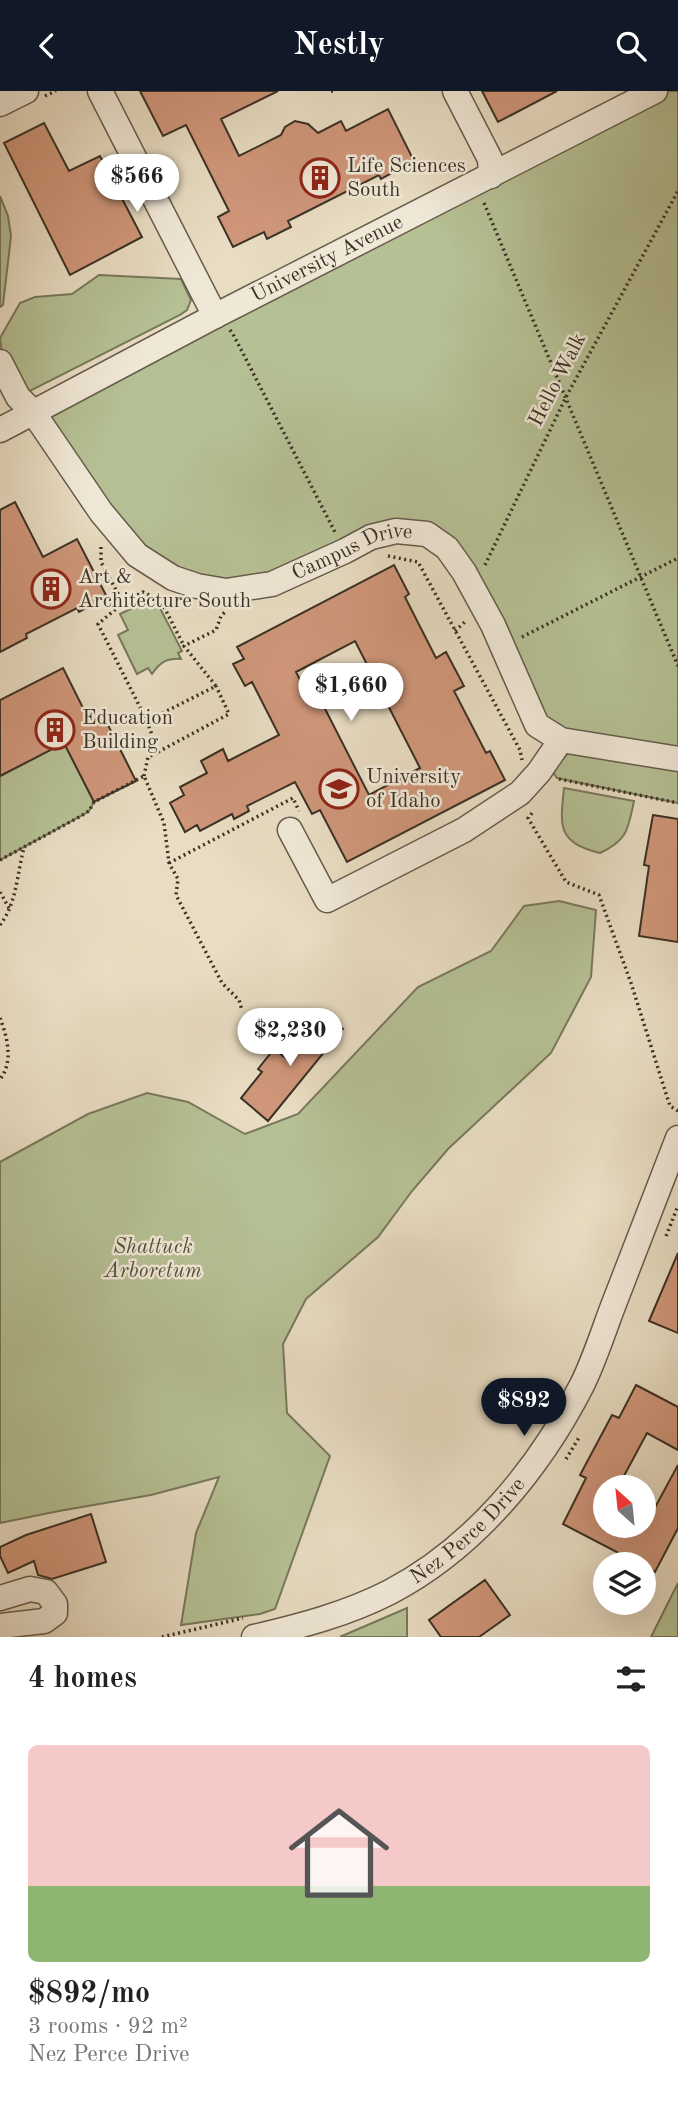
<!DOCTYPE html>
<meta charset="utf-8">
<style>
body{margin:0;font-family:"Old Standard TT",serif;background:#f2f2f2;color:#222;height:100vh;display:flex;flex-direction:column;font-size:26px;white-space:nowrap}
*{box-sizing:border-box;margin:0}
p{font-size:23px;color:#767676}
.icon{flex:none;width:38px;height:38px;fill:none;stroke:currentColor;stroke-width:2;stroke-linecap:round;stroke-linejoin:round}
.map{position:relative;height:1546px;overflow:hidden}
.sheet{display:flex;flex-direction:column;background:#fff;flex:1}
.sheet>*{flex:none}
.needle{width:46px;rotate:333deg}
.buttons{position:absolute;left:593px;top:1384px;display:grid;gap:14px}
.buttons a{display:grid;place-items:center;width:63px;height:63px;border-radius:50%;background:#fff;box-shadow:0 7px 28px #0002;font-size:35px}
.price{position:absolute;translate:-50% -60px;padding:0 16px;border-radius:24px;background:#fff;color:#222;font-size:23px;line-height:46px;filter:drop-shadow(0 2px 4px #0008)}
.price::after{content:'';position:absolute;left:50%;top:42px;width:21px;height:16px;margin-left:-10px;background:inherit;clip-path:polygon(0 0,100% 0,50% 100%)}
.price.selected{background:#111827;color:#fff}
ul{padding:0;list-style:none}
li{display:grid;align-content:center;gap:14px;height:371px;padding:0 28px}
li+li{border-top:2px solid #e0e0e0}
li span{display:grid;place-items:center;height:217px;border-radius:10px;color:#555}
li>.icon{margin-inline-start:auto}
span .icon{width:126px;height:126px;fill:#fffc;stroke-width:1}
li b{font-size:30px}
h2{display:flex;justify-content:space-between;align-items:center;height:84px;padding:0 28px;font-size:30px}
header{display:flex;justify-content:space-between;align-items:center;height:91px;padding:0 28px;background:#111827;color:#fff;font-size:32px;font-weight:800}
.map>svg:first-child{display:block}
</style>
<header><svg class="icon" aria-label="back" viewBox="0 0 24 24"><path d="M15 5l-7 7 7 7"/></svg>Nestly<svg class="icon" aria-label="search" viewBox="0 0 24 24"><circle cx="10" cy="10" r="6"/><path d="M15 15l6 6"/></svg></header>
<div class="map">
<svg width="678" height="1546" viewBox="0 0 678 1546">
<rect width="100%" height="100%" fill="#e8dcc2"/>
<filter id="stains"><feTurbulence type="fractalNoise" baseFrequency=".00286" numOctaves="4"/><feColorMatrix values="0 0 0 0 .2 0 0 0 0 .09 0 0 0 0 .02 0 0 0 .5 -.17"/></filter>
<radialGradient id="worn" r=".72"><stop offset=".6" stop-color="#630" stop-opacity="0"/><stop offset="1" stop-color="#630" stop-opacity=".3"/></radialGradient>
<path fill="#b5c094" stroke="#78785c" stroke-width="2" d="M655 0H678V668L561 649 520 596 427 443 226 500 137 464 33 321Z
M0 105 8 125 11 145 3 214 0 216Z
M99 184 181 188 191 209 187 219 180 224 18 306 4 279 0 247 20 212 35 206 72 203Z
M145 511 159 515 182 560 178 562 181 568C167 567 160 571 152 583L148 577 137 583 118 544 128 539 120 523Z
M62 648 94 711 89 720 81 725 0 769V685L39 665Z
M570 660 678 677V712L557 687 552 680Z
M564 697 634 710C628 738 628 749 600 762 557 751 560 736 564 697Z
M559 810 596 819 591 886 551 962 448 1058 412 1100 378 1146 306 1208 283 1253 287 1322 330 1365 275 1518 260 1523 181 1534 196 1442 219 1386 151 1404 59 1420 0 1432V1071L88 1023 147 1002 188 1011 245 1043 298 1023 418 896 491 860 524 815Z
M678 1492V1546H651Z
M407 1517V1546H340L342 1545Z"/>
<path fill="#cf9679" stroke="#3b3125" stroke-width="2" fill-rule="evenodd" d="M140 0H278L221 28 239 65 281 44 285 36 295 30 308 33 318 42 341 30 346 40 388 18 414 70 381 88 379 84 288 130 291 136 267 148 264 141 233 156 218 126 229 120 186 34 163 45Z
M482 0H557L498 31Z
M44 32 69 80 100 65 142 146 70 184 4 52Z
M15 411 43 466 77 448 107 506 79 521 77 517 26 543 27 547 0 561V419Z
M394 474 409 503 405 506 436 567 446 561 464 595 454 600 486 662 490 660 505 689 347 771 320 719 312 723 295 691 247 715 249 720 234 728 232 723 200 740 197 734 185 741 170 712 184 704 180 696 207 682 201 670 223 658 228 670 279 644 252 591 245 595 233 573 244 568 237 556ZM355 550 420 677 369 704 318 604 310 608 296 581Z
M63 577 89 629 102 622 136 690 94 711 64 652 0 685V609Z
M653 724 678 728V851L639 845 649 775 644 774Z
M322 921 343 938 268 1030 241 1007 262 981 258 978 274 958 286 967Z
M678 1162V1242L649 1230Z
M636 1294 678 1316V1359L647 1342 618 1396H606V1435H645L678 1374V1437L655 1481 563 1433 586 1387 580 1384 612 1324 619 1327Z
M91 1423 106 1471 52 1488 38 1484 34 1470 8 1482 0 1465V1456L26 1444Z
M485 1489 510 1524 479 1546H441L429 1529Z"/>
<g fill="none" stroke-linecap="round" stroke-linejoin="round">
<g stroke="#665c4c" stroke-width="27">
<g id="minor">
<path d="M100 0 215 225"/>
<path d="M455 0 490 68 491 85"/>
<path d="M0 13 26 0"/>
<path id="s1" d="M0 271 18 306 33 321 101 421 137 464 173 487 197 495 226 500 272 493 345 460 371 446 396 440 427 443 447 457 464 481 493 534 537 634 561 649 678 668"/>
<path id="s2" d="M0 339 215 225 655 0"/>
<path d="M290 739 327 809 464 739 520 702 539 681 561 649"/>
<path d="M0 1507 30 1498 46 1501 55 1513V1522L44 1530 0 1535"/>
<path id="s3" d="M254 1546C301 1535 347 1523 390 1501 474 1457 539 1378 582 1294 595 1268 604 1238 615 1210 636 1156 657 1102 678 1047"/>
</g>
</g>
<path stroke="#3b3125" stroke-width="3.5" stroke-dasharray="2 3.5" stroke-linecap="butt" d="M331 0H334
M45 5 56 0
M484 112 678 575
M230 239 233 243 336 443
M101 456V471L123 512 98 533 147 630 216 595 184 555 216 539 221 525 225 521
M388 465 418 471 520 659 522 669
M485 474 566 306 678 100
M123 512 143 501 161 510 184 555
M455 540 467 529
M522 546 678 467
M147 630 158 661 229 623 216 595
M144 685 148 666 158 661
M559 688 678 712
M532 722 528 727 566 791 599 804 631 892 670 1015 678 1020
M0 769 81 725 89 720 94 711 144 685 164 732 169 772 178 788 176 804 222 892 239 909 242 919
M169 772 293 707 299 720
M0 801 9 817
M0 834C17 812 17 782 24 757
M0 927C7 945 14 971 0 988
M666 1145 678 1115
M566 1368 580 1345
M162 1546 243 1527"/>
<use href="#minor" stroke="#f0e8d7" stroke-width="24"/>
</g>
<defs>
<g id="building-ring" transform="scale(2.0125)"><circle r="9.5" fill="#f0e8d7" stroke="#8f2418" stroke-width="1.5"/><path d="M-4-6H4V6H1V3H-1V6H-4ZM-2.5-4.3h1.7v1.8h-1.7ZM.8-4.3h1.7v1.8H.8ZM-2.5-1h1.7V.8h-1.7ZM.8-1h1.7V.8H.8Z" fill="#8f2418"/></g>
<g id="university-ring" transform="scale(2.0125)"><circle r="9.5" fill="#f0e8d7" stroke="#8f2418" stroke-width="1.5"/><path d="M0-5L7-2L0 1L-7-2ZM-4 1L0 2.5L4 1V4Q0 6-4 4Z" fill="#8f2418"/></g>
</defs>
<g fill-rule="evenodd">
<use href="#building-ring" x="320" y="87"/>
<use href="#building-ring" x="51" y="498"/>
<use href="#building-ring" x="55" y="639"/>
<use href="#university-ring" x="339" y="698"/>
</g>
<g text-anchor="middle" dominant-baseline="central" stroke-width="5" stroke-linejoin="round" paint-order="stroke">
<g font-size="21" fill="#3b3125" stroke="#f0e8d7" text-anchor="start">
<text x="347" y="75">Life Sciences<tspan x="347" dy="24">South</tspan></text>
<text x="78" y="486">Art &amp;<tspan x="78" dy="24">Architecture South</tspan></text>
<text x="82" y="627">Education<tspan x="82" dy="24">Building</tspan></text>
<text x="366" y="686">University<tspan x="366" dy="24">of Idaho</tspan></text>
</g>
<g font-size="21" fill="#3b3125" stroke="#f0e8d7">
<text stroke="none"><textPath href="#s2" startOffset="369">University Avenue</textPath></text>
<text transform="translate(558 289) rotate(-63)">Hello Walk</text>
<text stroke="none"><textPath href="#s1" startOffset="469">Campus Drive</textPath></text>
<text stroke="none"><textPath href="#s3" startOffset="243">Nez Perce Drive</textPath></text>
</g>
<g font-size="21" font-style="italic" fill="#534e3b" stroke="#f0e8d7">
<text x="153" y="1156">Shattuck<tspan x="153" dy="24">Arboretum</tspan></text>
</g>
</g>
<rect width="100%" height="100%" filter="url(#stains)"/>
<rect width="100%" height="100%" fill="url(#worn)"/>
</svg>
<div class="buttons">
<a><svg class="needle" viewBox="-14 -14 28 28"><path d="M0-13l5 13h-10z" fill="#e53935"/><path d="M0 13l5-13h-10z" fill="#767676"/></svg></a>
<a><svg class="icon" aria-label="layers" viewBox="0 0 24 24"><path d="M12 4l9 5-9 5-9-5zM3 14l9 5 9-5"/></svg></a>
</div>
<b class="price" style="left:137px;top:123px">$566</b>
<b class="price" style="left:351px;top:632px">$1,660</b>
<b class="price" style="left:290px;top:977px">$2,230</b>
<b class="price selected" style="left:524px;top:1347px">$892</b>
</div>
<section class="sheet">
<h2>4 homes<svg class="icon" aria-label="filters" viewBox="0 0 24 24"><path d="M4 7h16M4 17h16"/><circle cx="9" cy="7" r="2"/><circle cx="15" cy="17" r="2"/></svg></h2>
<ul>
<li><span style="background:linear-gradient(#f6c9c9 65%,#8fb573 0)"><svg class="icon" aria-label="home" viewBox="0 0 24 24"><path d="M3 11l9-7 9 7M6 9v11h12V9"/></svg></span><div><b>$892/mo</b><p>3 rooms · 92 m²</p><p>Nez Perce Drive</p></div></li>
</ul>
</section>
